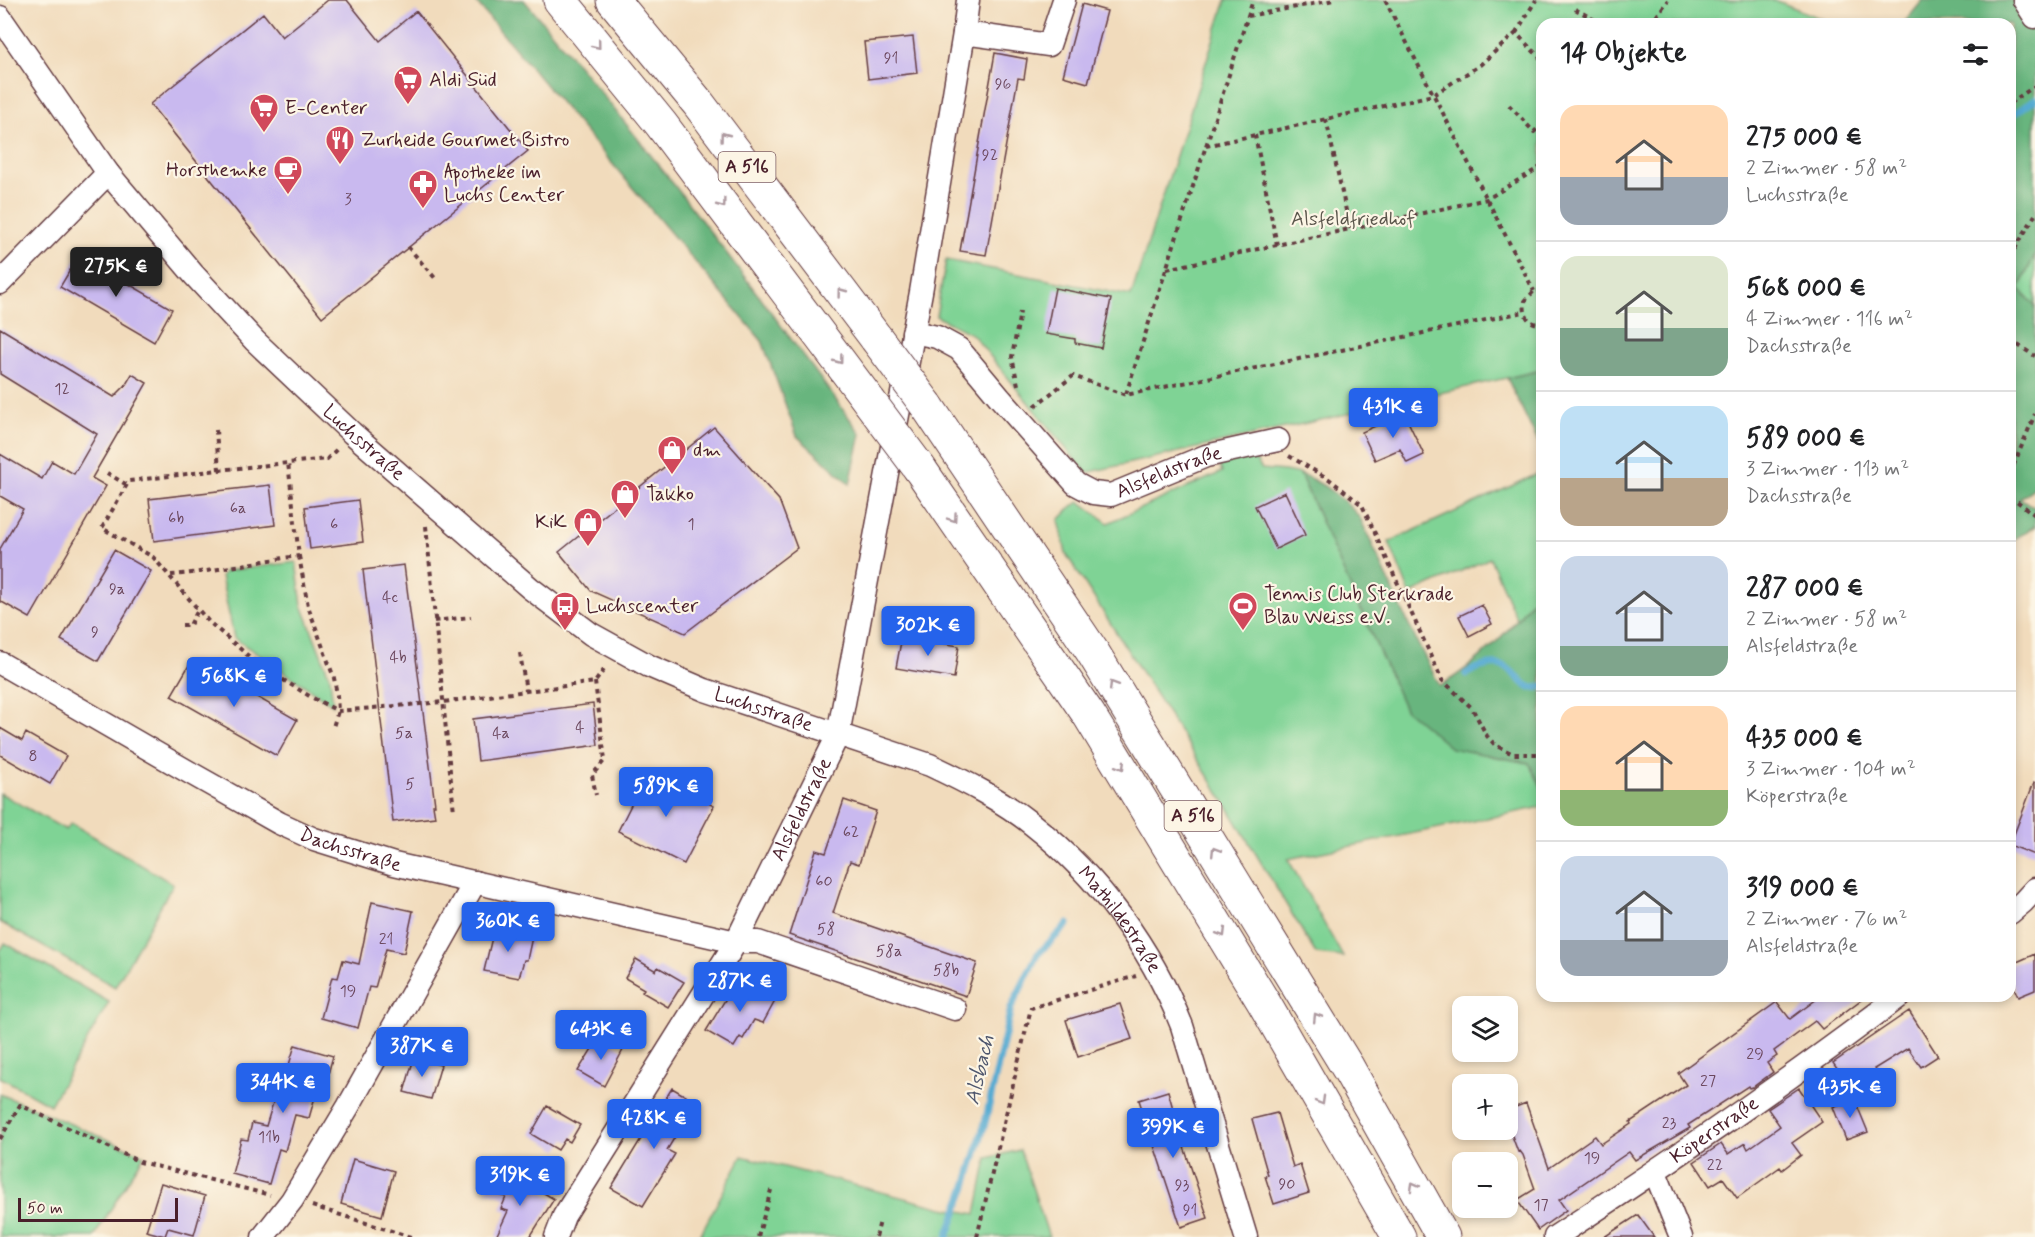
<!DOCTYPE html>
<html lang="de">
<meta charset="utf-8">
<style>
body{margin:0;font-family:Mynerve,sans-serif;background:#f6f6f6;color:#202124;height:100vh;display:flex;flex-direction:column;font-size:22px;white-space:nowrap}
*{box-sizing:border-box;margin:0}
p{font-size:20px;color:#757577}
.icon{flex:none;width:33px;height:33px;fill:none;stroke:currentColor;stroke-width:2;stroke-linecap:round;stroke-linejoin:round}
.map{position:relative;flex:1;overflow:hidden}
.sheet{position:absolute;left:1536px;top:18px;width:480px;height:984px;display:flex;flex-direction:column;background:#fff;border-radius:18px;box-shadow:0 3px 9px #0003}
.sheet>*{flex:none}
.buttons{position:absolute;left:1452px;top:996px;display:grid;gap:12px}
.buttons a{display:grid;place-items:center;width:66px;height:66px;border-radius:12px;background:#fff;box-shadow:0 3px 9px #0003;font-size:30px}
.scale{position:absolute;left:18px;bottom:15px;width:160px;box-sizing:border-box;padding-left:6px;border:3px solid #4a1f2b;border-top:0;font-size:16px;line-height:21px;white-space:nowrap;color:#4a1f2b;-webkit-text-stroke:4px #fcf5e5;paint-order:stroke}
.price{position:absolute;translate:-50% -51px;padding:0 14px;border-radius:6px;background:#2563eb;color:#fff;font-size:20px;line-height:39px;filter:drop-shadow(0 2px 3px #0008)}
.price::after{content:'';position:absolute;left:50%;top:36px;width:18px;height:14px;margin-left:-9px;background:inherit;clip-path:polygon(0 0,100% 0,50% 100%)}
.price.on{background:#222;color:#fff}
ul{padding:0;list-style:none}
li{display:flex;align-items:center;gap:18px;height:150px;padding:0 24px}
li+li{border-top:2px solid #e0e0e0}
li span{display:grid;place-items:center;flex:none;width:168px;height:120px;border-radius:18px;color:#555}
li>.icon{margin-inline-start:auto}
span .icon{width:72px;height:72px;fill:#fffc;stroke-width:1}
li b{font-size:26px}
h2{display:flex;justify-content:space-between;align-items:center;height:72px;padding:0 24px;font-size:26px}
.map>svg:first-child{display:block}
</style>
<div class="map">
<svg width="2035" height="1237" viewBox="0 0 2035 1237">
<rect width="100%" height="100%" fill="#fcf5e5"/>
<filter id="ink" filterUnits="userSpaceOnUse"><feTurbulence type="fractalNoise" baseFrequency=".0167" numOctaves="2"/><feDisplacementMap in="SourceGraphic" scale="12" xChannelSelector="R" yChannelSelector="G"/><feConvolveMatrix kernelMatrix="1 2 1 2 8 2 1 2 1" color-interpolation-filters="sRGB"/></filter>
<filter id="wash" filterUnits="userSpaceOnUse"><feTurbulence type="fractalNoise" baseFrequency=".008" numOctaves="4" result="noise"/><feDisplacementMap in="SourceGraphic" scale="24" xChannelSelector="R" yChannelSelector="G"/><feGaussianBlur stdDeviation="1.35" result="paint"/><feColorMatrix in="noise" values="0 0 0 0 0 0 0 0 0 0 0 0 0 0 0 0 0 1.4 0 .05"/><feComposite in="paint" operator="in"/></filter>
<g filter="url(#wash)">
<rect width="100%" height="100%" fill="#f1dbbc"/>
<path fill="#7fd395" stroke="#647960" stroke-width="1.5" d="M1226 0H1775L1834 24H1542V370L1086 473 973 335 936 316 946 260 1131 296Z
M2035 255V306L2019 288Z
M1251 454 1262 469 1285 471 1300 474 1405 709 1491 756 1529 763 1542 788V807L1288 859 1343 957 1316 954 1224 801 1066 554 1059 520 1072 506 1080 502 1108 523 1222 472 1218 462Z
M1542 472V587L1517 620 1490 558 1410 594 1389 542Z
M296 562 302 605 330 678 333 705 234 638 221 576 225 571Z
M0 793 66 830 71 823 173 884 115 987 0 922Z
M5 943 109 1002 50 1105 0 1077V951Z
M0 1094 144 1155 94 1237H0Z
M1020 1150 1049 1237H699L742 1156 943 1208 976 1214 987 1158Z"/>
<path fill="#67b57e" stroke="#586a54" stroke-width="1.5" d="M474 0H524C643 140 753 286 861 434L850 484 797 436 762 341Z
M1923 0H2035V255L2019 288 2035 306V487L2020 498 2035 508V526L2010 542V24H1903Z
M1542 370V450L1507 378Z
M1300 474C1322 482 1346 500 1360 518L1417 642 1440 686C1482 661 1514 627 1542 587V788L1529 763 1451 748 1405 709Z"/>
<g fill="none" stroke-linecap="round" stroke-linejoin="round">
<path stroke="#56abd2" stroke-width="7" d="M2010 117 2035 99
M1466 674C1477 667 1495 661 1507 668 1518 675 1527 694 1542 686
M947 1237 966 1186 985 1123 1011 1008 1037 955 1068 924"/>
</g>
<g id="blocks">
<path fill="#c9b9ef" d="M328 0H347L380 41 416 11 528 151 322 317 150 104 263 13 282 37Z
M1082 4 1107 11 1088 83 1063 76Z
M913 37 917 73 868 79 864 42Z
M995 53 1027 59 1024 79 1018 78 986 255 960 251Z
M79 255 172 309 154 342 60 287Z
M1055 288 1111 299 1101 348 1075 343V339L1046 334Z
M0 328 114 397 125 386 132 374 147 383 92 478 106 486 30 618 0 601V549L23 509 0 496V454L42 479 52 461 74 474 97 434 0 374Z
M1404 413 1424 455 1407 463 1400 449 1375 460 1362 432Z
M714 427 779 500 797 548 685 633 591 591 559 552Z
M270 485 275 525 154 541 149 499Z
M1285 492 1305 535 1276 549 1255 506Z
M358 500 363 542 310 549 305 507Z
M114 550 151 571 98 661 61 640Z
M404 565 435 805H433L435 817 393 822 363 570Z
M1482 605 1492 624 1469 636 1459 616Z
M902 636 959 646 954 678 896 668Z
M192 660 297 720 277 756 171 696Z
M593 704 598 745 478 761 473 719Z
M0 728 22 741 26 733 66 756 50 784 0 755Z
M647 773 714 806 684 864 618 831Z
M2034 782 2035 783V855L2010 845Z
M844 800 876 811 859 864 850 861 833 913 977 963 966 996 789 935 816 850 826 853Z
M372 902 413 911 404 953 386 949 375 988 369 987 358 1028 321 1018 332 977 338 978 343 960 359 964Z
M494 929 532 937 527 960H524L519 978 484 971Z
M2035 954V990L2018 997 2010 978V965Z
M636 959 656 971 658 967 684 982 668 1007 642 992 644 989 625 978Z
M739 977 775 1001 763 1023 754 1020 743 1039 740 1037 734 1047 706 1031Z
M1821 996H1866L1822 1029 1815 1021 1774 1051 1777 1056 1767 1063 1773 1072 1753 1087 1749 1088 1748 1086 1688 1125 1690 1128 1635 1160 1629 1152 1559 1200 1566 1210 1538 1230 1517 1200 1535 1189 1523 1155 1520 1151 1518 1152 1508 1125V1110L1526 1103 1549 1168 1595 1136 1601 1144 1631 1124 1630 1122 1686 1085 1678 1073 1777 1002 1790 1019Z
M1120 1004 1132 1039 1078 1057 1066 1020Z
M1909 1011 1938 1056 1921 1067 1908 1048 1874 1069 1881 1080 1856 1097 1833 1063Z
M600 1036 623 1050 604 1086 578 1071Z
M295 1045 333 1056 325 1085 319 1083 309 1118 295 1115 285 1151 279 1149 269 1184 232 1174 241 1139 248 1140 252 1123 266 1126 282 1073 286 1075Z
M414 1058 441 1065 431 1099 404 1092Z
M672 1088 696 1102 667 1150 675 1154 643 1206 611 1188Z
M1799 1088 1822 1122 1792 1143 1801 1155 1782 1170 1780 1167 1737 1198 1723 1178 1710 1186 1694 1162 1721 1144 1728 1154 1745 1143 1748 1149 1780 1126 1768 1109Z
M1168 1091 1183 1144 1208 1218 1181 1227 1139 1100Z
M1854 1098 1868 1132 1846 1140 1833 1107Z
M547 1106 580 1125 570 1142 565 1139 558 1150 531 1134Z
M1277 1113 1293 1167 1300 1164 1309 1193 1274 1204 1265 1176 1268 1175 1252 1119Z
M353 1159 394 1171 382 1216 341 1204Z
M491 1175 510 1182 512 1178 529 1184 554 1199 530 1237H496L508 1211 501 1209 506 1197 487 1191Z
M161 1183 205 1196 194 1235 168 1228 165 1236 146 1231Z
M1638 1215 1654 1237H1604Z"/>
</g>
</g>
<g filter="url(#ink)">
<use href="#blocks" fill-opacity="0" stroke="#633b41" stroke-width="1.5"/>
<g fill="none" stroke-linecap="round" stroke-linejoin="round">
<g stroke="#633b41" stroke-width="25">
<g id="minor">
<path d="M2024 0 2035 17"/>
<path id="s1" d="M0 17 108 173 194 275 255 341 352 433 530 588 591 634 649 666 705 690 930 765C966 782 1002 800 1033 825 1099 877 1151 948 1182 1026L1246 1237"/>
<path d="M964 33 1049 45 1064 0"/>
<path d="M0 283 108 173"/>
<path id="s2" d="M913 332 937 337 959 349 1000 398 1076 484 1093 493 1111 495 1206 456 1278 440"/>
<path id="s3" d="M0 663 187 771 279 823 314 839 394 864 736 942H758L955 1009"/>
<path d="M2010 913 2023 902 2035 889"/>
<path d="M1655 1172 1681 1237"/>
<path d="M263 1237 292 1200 348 1107 475 882"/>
<path id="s4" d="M556 1237 564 1216 736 942 838 735 921 292 964 33 968 0"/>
<path id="s5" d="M1555 1237C1673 1160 1788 1081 1900 996"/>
</g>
</g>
<g stroke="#633b41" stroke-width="35">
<path id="highway" d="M560 0 661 124 869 401
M613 0 698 103 876 338
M927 406 1092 651 1348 1068 1443 1237
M920 469 1089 715 1264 1003 1399 1237"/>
</g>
<path stroke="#633b41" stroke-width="4" stroke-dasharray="4.5 4.5" stroke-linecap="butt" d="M1385 0 1534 291
M1575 9 1602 24
M1248 16 1334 0
M1651 24 1668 0
M1516 33 1536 0
M2010 103 2035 86
M1509 105 1534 132 1542 124
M1326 119 1350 229
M1255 135 1277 245
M1206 146 1433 95 1480 65 1516 33 1542 60
M408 247 435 278
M2010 257 2035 215
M1167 269 1487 199 1542 166
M1542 291H1534L1525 301C1523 313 1527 325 1542 324
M2010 340 2035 356
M1018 385 1012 357 1020 312
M1126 394 1253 0
M1035 406 1073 376 1126 395 1524 312
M216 430 219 470 129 481 102 528 153 557 209 622 259 665 311 697 338 711 443 702 595 682 606 667
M1289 456 1329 479 1362 505 1442 680 1472 708 1487 736 1495 745 1513 754H1542
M219 470 327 459 338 448
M107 473 127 485
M2010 474 2035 414
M2010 496 2035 515
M426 526 454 812
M299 556 308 606 334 678 337 695 338 711 333 727
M171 575C214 572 256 561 299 556L288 463
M434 621 471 617
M182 625H190L198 610
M520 653 526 691
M595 682 605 760 592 775 596 795
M0 1139 20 1105 140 1162 270 1195
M312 1206 411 1237
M758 1237 771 1190
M876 1237 880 1221
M977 1237 1031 1008 1136 976"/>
<use href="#minor" stroke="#fff" stroke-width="22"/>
<use href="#highway" stroke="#fff" stroke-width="33"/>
<g stroke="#633b41" stroke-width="35" stroke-linecap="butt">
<path id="highway-bridge" d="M876 338 927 406
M869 401 920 469"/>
</g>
<use href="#highway-bridge" stroke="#fff" stroke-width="33"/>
</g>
<defs><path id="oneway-chevron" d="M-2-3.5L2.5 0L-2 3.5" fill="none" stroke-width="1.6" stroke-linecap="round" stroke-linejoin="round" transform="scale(1.5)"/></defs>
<g stroke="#ae9aa0">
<use href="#oneway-chevron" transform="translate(597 45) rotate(51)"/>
<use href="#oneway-chevron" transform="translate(724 136) rotate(-127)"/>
<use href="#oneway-chevron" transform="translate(722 204) rotate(53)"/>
<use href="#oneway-chevron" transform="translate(841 292) rotate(-127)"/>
<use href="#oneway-chevron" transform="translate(839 360) rotate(53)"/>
<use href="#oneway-chevron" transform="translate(953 518) rotate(55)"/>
<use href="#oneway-chevron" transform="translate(1113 685) rotate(-122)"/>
<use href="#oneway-chevron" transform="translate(1121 766) rotate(59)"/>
<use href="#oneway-chevron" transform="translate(1215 851) rotate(-122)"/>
<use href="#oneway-chevron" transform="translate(1222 933) rotate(59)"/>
<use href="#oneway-chevron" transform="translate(1317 1017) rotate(-122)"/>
<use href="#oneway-chevron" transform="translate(1321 1101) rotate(60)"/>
<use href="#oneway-chevron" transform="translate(1414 1186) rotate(-119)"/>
</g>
</g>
<defs>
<g id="supermarket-pin" transform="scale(1.5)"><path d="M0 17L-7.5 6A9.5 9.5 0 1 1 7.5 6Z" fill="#d1495b" stroke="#fcf5e5"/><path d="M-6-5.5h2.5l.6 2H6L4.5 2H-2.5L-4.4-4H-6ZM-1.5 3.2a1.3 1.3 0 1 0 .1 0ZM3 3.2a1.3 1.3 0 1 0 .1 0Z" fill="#fff"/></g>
<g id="restaurant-pin" transform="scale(1.5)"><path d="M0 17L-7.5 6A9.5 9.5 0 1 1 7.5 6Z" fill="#d1495b" stroke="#fcf5e5"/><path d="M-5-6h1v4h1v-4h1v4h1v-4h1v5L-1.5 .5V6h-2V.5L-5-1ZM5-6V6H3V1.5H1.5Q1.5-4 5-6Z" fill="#fff"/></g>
<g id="cafe-pin" transform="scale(1.5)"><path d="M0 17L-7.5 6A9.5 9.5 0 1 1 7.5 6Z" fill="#d1495b" stroke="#fcf5e5"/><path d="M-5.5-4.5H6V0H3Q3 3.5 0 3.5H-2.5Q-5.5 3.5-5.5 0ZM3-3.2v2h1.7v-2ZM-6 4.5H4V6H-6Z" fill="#fff"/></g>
<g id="pharmacy-pin" transform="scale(1.5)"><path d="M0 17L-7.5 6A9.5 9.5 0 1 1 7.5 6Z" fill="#d1495b" stroke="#fcf5e5"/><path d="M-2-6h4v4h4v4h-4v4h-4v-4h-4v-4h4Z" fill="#fff"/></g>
<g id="shop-pin" transform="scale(1.5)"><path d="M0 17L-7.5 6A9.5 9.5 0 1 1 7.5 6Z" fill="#d1495b" stroke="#fcf5e5"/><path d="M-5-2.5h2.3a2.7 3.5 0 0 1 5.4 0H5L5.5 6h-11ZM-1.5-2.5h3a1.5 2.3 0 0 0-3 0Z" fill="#fff"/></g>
<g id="bus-pin" transform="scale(1.5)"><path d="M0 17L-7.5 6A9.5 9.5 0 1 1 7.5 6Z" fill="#d1495b" stroke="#fcf5e5"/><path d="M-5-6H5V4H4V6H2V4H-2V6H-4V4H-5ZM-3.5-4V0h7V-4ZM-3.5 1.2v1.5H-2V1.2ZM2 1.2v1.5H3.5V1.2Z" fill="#fff"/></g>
<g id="stadium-pin" transform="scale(1.5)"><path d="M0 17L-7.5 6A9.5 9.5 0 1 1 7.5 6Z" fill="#d1495b" stroke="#fcf5e5"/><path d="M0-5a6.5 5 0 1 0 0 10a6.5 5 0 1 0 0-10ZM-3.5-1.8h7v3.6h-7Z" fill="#fff"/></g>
</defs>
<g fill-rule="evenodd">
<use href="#supermarket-pin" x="408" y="80"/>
<use href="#supermarket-pin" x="264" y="108"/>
<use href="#restaurant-pin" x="340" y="140"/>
<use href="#cafe-pin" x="288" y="170"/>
<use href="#pharmacy-pin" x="423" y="184"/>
<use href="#shop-pin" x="672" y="450"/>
<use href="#shop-pin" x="625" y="494"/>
<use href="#shop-pin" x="588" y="522"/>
<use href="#bus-pin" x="565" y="606"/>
<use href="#stadium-pin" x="1243" y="606"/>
</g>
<g text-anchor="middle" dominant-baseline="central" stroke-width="4.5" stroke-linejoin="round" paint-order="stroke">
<g font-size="16" fill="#6a465c">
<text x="891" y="58">91</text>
<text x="1003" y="84">96</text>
<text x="990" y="155">92</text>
<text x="348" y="199">3</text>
<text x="62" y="389">12</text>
<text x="238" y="508">6a</text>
<text x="176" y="518">6b</text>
<text x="334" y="524">6</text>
<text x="691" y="524">1</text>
<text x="117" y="589">9a</text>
<text x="390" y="597">4c</text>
<text x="95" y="632">9</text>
<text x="398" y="657">4b</text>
<text x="580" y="727">4</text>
<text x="404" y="733">5a</text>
<text x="501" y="733">4a</text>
<text x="33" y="756">8</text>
<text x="410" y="784">5</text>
<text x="851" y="832">62</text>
<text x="824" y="881">60</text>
<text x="826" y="929">58</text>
<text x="386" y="939">21</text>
<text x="889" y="951">58a</text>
<text x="946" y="970">58b</text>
<text x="348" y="991">19</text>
<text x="1755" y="1054">29</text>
<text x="1708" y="1081">27</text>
<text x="1669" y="1123">23</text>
<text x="269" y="1137">11b</text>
<text x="1592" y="1158">19</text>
<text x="1715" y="1165">22</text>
<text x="1287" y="1184">90</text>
<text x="1182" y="1185">93</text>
<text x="1541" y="1205">17</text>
<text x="1190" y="1210">91</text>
</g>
<g fill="#fcf5e5" stroke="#7f5f63" stroke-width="1.5">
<rect x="718.5" y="152" width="57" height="30" rx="4.5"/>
<rect x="1164.5" y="801" width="57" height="30" rx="4.5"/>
</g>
<g font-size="18" font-weight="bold" fill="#4a1f2b">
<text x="747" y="167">A 516</text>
<text x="1193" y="816">A 516</text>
</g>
<g font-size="20" fill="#4a1f2b" stroke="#fcf5e5" text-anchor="start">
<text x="429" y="80">Aldi Süd</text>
<text x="285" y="108">E-Center</text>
<text x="361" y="140">Zurheide Gourmet Bistro</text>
<text x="267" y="170" text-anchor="end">Horsthemke</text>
<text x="444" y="172">Apotheke im<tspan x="444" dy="23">Luchs Center</tspan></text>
<text x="693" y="450">dm</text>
<text x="646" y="494">Takko</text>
<text x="567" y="522" text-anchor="end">KiK</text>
<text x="1264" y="594">Tennis Club Sterkrade<tspan x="1264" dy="23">Blau Weiss e.V.</tspan></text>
<text x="586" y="606">Luchscenter</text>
</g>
<g font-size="20" fill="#5a554b" stroke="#fcf5e5">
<text x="1353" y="219">Alsfeldfriedhof</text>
</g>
<g font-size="20" fill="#4a1f2b" stroke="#fcf5e5">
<text stroke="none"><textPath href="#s1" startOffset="562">Luchsstraße</textPath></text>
<text stroke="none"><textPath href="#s2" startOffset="328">Alsfeldstraße</textPath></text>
<text stroke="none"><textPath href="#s1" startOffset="1048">Luchsstraße</textPath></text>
<text stroke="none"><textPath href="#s4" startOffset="494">Alsfeldstraße</textPath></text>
<text stroke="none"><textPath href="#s3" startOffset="398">Dachsstraße</textPath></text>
<text stroke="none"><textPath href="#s1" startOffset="1472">Mathildestraße</textPath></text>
<text stroke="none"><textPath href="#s5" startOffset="192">Köperstraße</textPath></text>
</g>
<g font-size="21" font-style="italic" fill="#4f576e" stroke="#fcf5e5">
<text transform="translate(980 1070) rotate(-77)">Alsbach</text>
</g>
</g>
</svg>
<div class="buttons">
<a><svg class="icon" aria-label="layers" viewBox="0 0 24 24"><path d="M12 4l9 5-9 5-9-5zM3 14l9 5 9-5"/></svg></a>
<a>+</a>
<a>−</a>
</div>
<div class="scale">50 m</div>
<b class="price on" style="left:116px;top:298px">275K €</b>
<b class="price" style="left:1393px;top:439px">431K €</b>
<b class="price" style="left:928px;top:657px">302K €</b>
<b class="price" style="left:234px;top:708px">568K €</b>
<b class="price" style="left:666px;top:818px">589K €</b>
<b class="price" style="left:508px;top:953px">360K €</b>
<b class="price" style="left:740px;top:1013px">287K €</b>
<b class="price" style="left:601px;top:1061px">643K €</b>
<b class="price" style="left:422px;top:1078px">387K €</b>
<b class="price" style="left:283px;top:1114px">344K €</b>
<b class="price" style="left:1850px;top:1119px">435K €</b>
<b class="price" style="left:654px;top:1150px">428K €</b>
<b class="price" style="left:1173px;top:1159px">399K €</b>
<b class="price" style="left:520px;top:1207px">319K €</b>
<section class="sheet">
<h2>14 Objekte<svg class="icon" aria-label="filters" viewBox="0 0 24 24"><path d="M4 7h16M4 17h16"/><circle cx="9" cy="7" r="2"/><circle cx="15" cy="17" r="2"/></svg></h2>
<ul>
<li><span style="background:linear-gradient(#ffd9b3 60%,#9aa5b1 0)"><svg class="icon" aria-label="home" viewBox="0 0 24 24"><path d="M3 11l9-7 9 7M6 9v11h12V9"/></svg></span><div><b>275 000 €</b><p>2 Zimmer · 58 m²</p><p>Luchsstraße</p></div></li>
<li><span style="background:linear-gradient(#dfe7d0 60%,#7fa58c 0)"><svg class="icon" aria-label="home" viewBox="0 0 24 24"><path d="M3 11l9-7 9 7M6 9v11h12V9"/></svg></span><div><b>568 000 €</b><p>4 Zimmer · 116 m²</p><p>Dachsstraße</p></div></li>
<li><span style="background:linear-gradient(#bfe0f5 60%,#b9a48a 0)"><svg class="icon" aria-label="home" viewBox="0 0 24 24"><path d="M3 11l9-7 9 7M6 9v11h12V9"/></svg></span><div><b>589 000 €</b><p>3 Zimmer · 113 m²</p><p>Dachsstraße</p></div></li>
<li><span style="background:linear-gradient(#c9d6e8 75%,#7fa58c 0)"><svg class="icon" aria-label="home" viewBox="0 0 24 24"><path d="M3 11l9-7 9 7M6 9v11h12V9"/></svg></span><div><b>287 000 €</b><p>2 Zimmer · 58 m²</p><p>Alsfeldstraße</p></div></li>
<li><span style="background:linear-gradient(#ffd9b3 70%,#8fb573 0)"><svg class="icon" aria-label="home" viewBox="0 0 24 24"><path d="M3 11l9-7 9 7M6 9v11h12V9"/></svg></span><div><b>435 000 €</b><p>3 Zimmer · 104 m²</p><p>Köperstraße</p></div></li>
<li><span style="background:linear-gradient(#c9d6e8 70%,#9aa5b1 0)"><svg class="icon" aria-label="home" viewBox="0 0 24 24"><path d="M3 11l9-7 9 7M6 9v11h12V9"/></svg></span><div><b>319 000 €</b><p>2 Zimmer · 76 m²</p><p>Alsfeldstraße</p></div></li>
</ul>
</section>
</div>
